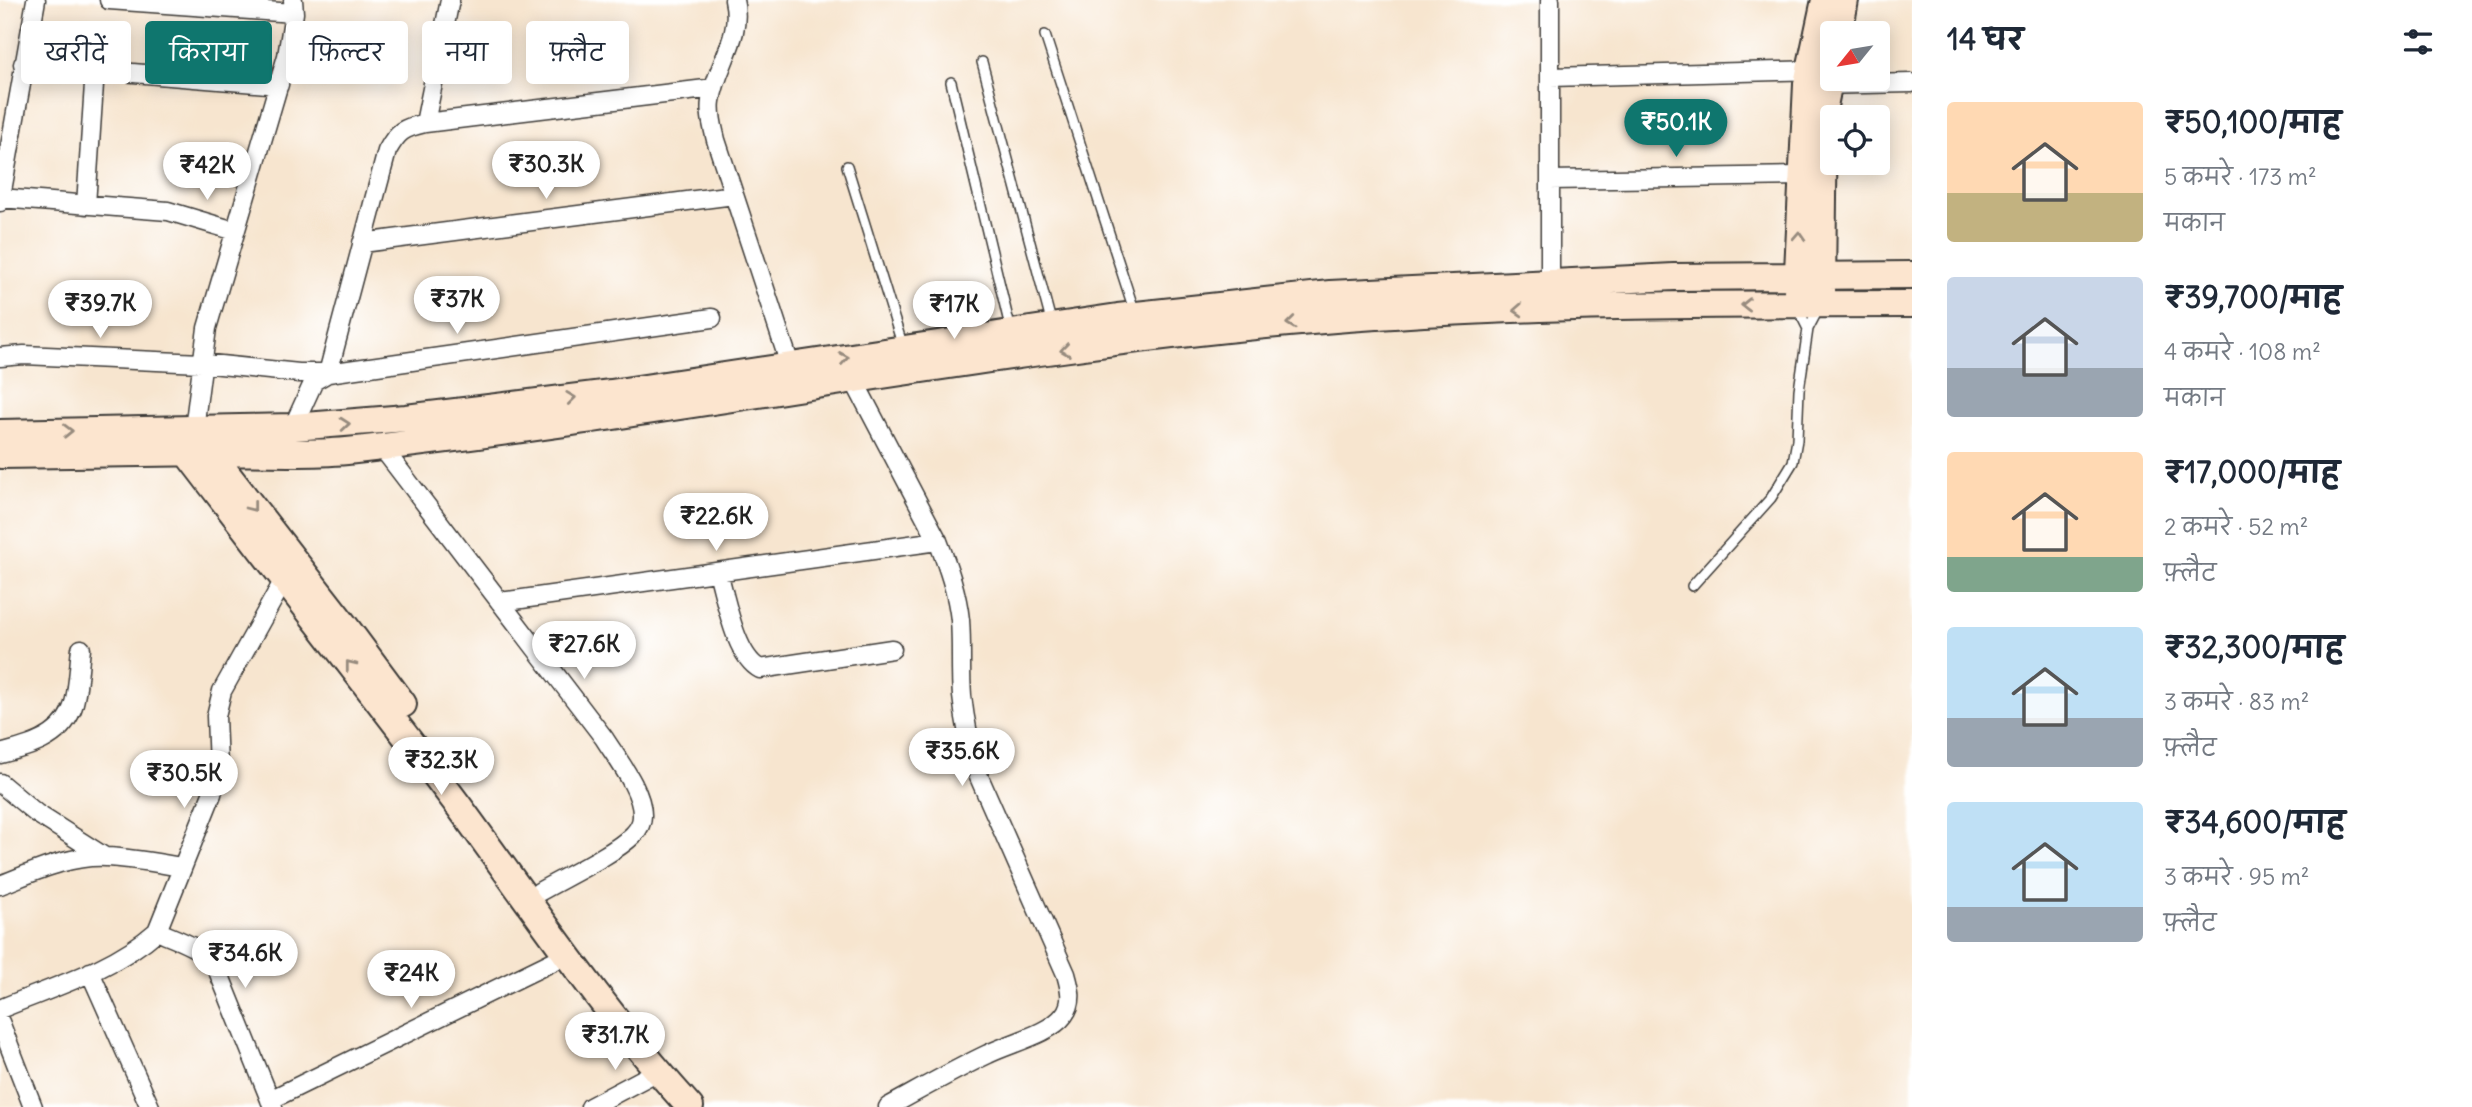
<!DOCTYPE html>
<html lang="hi">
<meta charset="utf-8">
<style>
body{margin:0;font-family:Delius,"Playpen Sans Deva",sans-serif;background:#f6f6f7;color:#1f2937;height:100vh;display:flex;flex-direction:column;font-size:26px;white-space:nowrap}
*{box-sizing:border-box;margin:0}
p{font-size:23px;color:#747a83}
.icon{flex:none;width:38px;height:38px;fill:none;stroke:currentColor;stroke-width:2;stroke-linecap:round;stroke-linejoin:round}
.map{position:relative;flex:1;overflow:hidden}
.drawer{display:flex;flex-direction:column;background:#fff;width:560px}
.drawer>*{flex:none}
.banner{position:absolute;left:21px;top:21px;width:665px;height:63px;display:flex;gap:14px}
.needle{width:46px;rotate:240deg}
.fabs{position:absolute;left:1820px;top:21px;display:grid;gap:14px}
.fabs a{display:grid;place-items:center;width:70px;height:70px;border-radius:7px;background:#fff;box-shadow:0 4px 18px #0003;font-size:35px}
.price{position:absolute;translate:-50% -60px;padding:0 16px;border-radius:24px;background:#fff;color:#222;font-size:23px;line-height:46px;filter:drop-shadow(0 2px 4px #0008)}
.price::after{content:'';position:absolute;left:50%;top:42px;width:21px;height:16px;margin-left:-10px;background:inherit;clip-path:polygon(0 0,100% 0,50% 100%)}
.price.current{background:#0f766e;color:#fff}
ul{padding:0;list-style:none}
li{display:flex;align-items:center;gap:21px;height:175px;padding:0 35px}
li span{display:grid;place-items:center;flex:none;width:196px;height:140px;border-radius:7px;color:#555}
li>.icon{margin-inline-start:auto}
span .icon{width:84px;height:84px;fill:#fffc;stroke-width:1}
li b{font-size:30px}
h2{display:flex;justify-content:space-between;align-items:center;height:84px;padding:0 35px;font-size:30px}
.chip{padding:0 24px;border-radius:7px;background:#fff;box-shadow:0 4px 18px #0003;font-size:24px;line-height:63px}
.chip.current{background:#0f766e;color:#fff}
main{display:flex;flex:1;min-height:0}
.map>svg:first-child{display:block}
</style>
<main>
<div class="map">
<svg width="1912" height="1107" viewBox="0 0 1912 1107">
<rect width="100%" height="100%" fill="#fff"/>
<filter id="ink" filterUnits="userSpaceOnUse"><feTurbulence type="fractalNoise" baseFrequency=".0143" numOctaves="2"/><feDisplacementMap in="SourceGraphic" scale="14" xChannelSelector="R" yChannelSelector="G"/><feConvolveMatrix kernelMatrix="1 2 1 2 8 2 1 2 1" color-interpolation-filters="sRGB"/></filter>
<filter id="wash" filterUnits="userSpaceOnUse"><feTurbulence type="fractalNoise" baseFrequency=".00686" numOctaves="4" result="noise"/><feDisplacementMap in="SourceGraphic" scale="28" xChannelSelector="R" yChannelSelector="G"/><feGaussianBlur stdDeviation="1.57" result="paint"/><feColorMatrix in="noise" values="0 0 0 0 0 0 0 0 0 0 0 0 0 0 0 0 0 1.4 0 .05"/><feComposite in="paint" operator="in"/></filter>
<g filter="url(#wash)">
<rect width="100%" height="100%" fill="#f7e5cf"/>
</g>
<g filter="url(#ink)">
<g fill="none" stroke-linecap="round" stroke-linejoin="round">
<g stroke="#3d3a37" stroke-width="12">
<path id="lane" d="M1045 35 1135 313
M982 62 1052 325
M951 82 1011 331
M847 166 903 347
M1798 309 1808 329 1819 308
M1692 586 1771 498 1793 462 1797 440 1799 390 1808 329"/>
</g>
<g stroke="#3d3a37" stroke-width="21">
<path id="street" d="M109 0 294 13
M734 0C743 38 716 65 711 101 709 114 713 127 716 140L793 374
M1550 0V282
M23 64 279 85
M1550 77 1821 70
M1818 85 1912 83
M425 123 450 0
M1550 180 1802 176
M0 198 168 211 235 231
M0 202 36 0
M86 205 95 69
M362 243 734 195
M0 357 24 355 201 363 299 373H328L712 318
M853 379 938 541C948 567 957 592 960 620 962 645 960 671 962 696 965 724 971 750 979 777L1066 974C1070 988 1074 1002 1064 1015 1050 1034 1010 1043 988 1054 954 1070 921 1089 888 1107
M293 427 314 381 328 373 387 151C398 131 403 128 425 123L714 88
M195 439 194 429 207 328 287 56 294 13 293 0
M381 446 604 738C617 759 643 791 642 816 642 823 638 830 633 835 614 854 565 877 539 892
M718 572C726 599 735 656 760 669L892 649
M500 602 938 541
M0 754C28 747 60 739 72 709 78 696 79 664 81 649
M0 783 36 813 105 857
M0 885C34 872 69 855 106 857 131 858 157 863 182 867
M157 931C179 941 202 947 216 966L273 1107
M90 972 150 1107
M0 1009C53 987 113 970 157 931L212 794 218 767 216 716 222 691 284 580 290 573
M0 1022 33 1107
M270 1100 568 954
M590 1107 658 1071"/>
</g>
<g stroke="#3d3a37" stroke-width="30">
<path id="secondary" d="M1839 33 1845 0
M1822 291 1824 106 1832 66
M1797 292 1807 84 1825 0
M0 433 293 427 406 418 611 393 1118 317 1330 294 1674 277 1912 275
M187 453C277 571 369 687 458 805 533 907 605 1014 690 1107
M0 455C71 454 142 453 212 452 257 452 303 455 347 451 674 415 996 347 1323 320 1519 304 1716 304 1912 304
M216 460 345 626 403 704"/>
</g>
<use href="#lane" stroke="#fff" stroke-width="9"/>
<use href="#street" stroke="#fff" stroke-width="18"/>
<use href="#secondary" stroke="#fce5cf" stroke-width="26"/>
</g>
<defs><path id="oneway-chevron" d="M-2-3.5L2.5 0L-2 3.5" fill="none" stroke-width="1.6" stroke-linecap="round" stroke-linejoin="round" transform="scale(1.75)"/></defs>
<g stroke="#978b7e">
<use href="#oneway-chevron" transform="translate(1799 236) rotate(-87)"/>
<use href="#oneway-chevron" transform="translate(1746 305) rotate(179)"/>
<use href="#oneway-chevron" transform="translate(1518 310) rotate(177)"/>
<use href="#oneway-chevron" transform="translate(1291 323) rotate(174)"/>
<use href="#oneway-chevron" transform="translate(1065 350) rotate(172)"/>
<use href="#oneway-chevron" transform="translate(844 358) rotate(-9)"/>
<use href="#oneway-chevron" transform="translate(571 398) rotate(-7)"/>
<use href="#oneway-chevron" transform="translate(345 424) rotate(-5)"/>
<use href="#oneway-chevron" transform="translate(68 431) rotate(-1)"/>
<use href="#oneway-chevron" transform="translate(252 507) rotate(52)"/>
<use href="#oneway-chevron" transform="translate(350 665) rotate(-128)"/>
</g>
</g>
</svg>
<div class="fabs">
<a><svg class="needle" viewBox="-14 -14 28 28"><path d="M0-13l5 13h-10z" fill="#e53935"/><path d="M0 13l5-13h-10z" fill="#747a83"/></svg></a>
<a><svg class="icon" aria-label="locate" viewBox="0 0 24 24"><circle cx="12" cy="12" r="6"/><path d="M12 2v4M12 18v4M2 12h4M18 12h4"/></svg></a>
</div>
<b class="price current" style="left:1676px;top:159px">₹50.1K</b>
<b class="price" style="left:546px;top:201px">₹30.3K</b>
<b class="price" style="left:207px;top:202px">₹42K</b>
<b class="price" style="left:457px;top:336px">₹37K</b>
<b class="price" style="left:100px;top:340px">₹39.7K</b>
<b class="price" style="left:954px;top:341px">₹17K</b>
<b class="price" style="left:716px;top:553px">₹22.6K</b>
<b class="price" style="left:584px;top:681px">₹27.6K</b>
<b class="price" style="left:962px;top:788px">₹35.6K</b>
<b class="price" style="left:441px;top:797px">₹32.3K</b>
<b class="price" style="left:184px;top:810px">₹30.5K</b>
<b class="price" style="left:245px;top:990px">₹34.6K</b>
<b class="price" style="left:411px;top:1010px">₹24K</b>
<b class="price" style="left:615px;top:1072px">₹31.7K</b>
<div class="banner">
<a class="chip">खरीदें</a>
<a class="chip current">किराया</a>
<a class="chip">फ़िल्टर</a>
<a class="chip">नया</a>
<a class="chip">फ़्लैट</a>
</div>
</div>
<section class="drawer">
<h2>14 घर<svg class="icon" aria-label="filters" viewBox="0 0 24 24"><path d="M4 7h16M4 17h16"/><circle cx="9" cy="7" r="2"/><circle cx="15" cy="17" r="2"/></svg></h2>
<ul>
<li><span style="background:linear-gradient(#ffd9b3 65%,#c2b280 0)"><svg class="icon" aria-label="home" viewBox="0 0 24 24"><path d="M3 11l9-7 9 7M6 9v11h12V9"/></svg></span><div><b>₹50,100/माह</b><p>5 कमरे · 173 m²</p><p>मकान</p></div></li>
<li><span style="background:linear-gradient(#c9d6e8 65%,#9aa5b1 0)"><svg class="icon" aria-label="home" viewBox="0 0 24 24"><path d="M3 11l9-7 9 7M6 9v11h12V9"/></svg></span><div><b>₹39,700/माह</b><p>4 कमरे · 108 m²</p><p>मकान</p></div></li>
<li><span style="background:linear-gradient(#ffd9b3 75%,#7fa58c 0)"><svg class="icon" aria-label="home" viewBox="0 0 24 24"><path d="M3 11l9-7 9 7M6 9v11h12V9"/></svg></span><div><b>₹17,000/माह</b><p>2 कमरे · 52 m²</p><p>फ़्लैट</p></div></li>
<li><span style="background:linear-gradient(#bfe0f5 65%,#9aa5b1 0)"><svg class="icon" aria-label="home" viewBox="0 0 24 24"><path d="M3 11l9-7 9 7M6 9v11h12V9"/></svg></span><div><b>₹32,300/माह</b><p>3 कमरे · 83 m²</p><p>फ़्लैट</p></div></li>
<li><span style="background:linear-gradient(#bfe0f5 75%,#9aa5b1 0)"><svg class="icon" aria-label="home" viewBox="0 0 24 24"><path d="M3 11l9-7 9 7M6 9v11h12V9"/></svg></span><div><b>₹34,600/माह</b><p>3 कमरे · 95 m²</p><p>फ़्लैट</p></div></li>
</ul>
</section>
</main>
